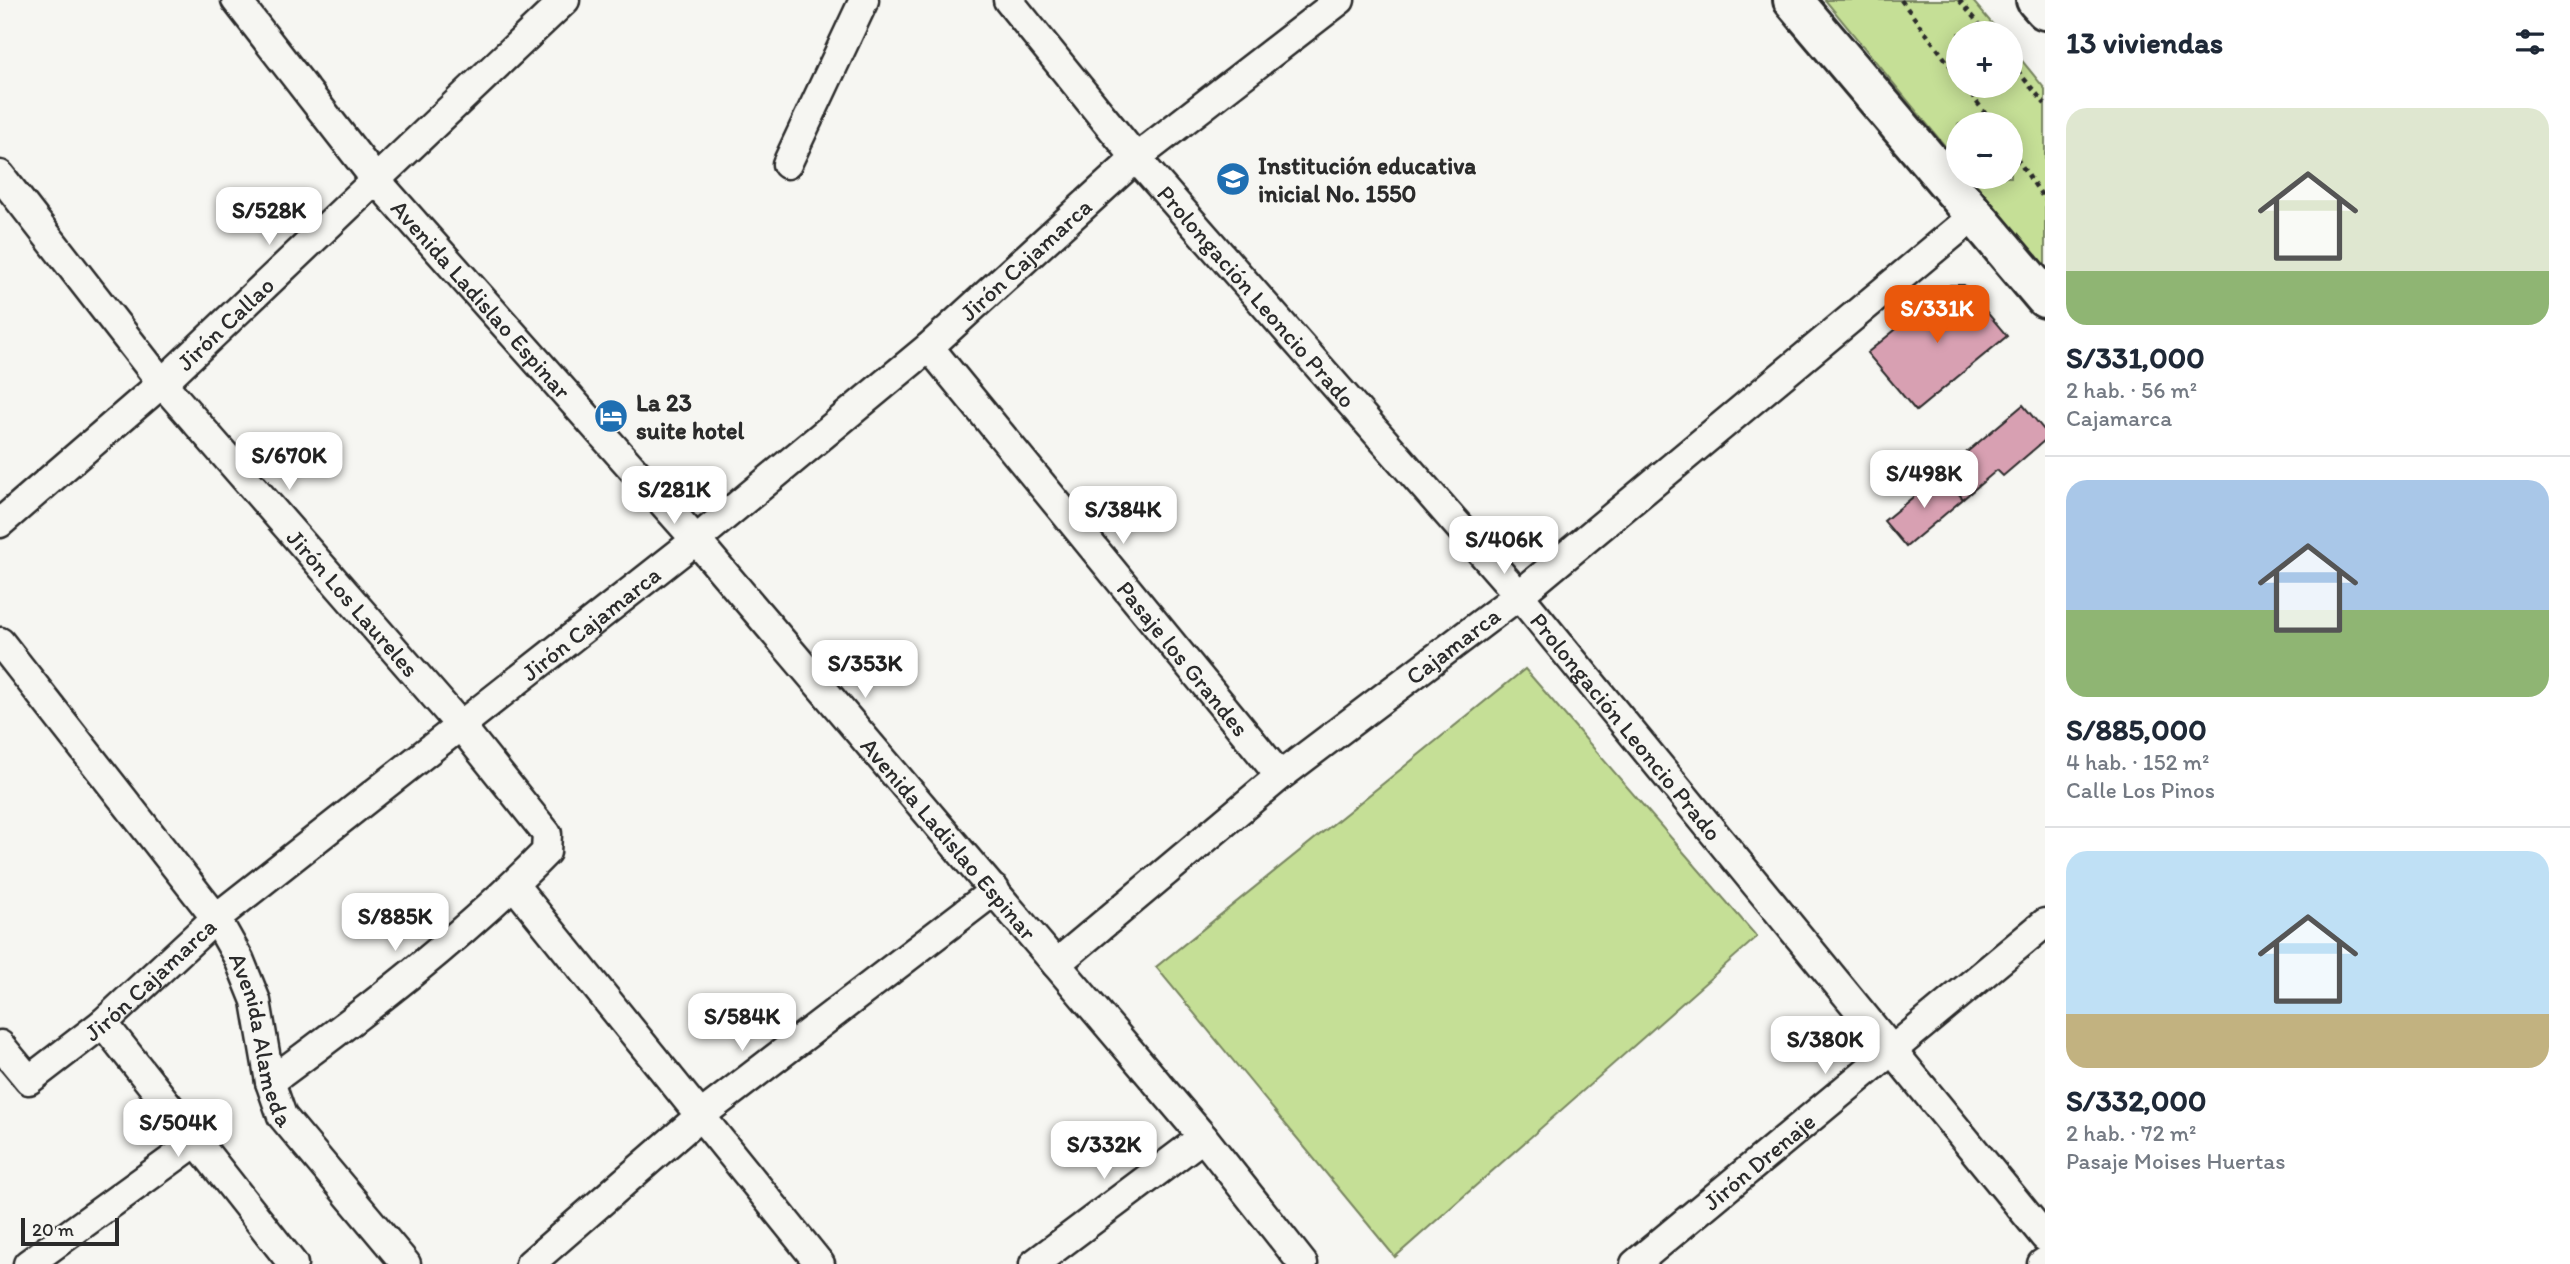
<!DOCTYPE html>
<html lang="es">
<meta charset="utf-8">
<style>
body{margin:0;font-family:Itim,sans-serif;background:#f6f6f7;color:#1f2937;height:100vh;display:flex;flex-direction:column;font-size:26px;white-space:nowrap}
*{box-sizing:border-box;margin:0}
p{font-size:23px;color:#747a83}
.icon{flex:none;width:38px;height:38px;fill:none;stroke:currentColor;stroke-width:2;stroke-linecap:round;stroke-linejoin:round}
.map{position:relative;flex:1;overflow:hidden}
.details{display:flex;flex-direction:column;background:#fff;width:525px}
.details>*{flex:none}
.controls{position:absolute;left:1946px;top:21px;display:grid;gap:14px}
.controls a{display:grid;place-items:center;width:77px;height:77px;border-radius:50%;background:#fff;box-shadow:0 4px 18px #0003;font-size:35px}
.scale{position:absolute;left:21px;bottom:18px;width:98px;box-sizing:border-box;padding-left:7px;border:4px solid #2b2b2b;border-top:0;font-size:19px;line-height:24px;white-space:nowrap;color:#2b2b2b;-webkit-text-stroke:5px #f6f6f2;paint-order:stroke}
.price{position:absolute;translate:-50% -60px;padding:0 16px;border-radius:14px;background:#fff;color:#222;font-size:23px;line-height:46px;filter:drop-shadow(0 2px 4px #0008)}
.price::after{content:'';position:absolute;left:50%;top:42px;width:21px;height:16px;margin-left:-10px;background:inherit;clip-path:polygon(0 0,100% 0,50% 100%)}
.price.current{background:#ea580c;color:#fff}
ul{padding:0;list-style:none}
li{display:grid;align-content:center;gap:14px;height:371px;padding:0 21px}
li+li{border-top:2px solid #e0e1e3}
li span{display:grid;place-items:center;height:217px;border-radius:21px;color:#555}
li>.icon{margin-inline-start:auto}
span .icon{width:126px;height:126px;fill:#fffc;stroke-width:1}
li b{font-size:30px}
h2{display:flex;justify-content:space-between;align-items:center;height:84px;padding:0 21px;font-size:30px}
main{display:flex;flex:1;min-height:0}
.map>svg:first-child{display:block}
</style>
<main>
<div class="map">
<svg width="2045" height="1264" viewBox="0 0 2045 1264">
<rect width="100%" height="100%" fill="#f6f6f2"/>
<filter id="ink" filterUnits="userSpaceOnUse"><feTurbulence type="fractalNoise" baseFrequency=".0143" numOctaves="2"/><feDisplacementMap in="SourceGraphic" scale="14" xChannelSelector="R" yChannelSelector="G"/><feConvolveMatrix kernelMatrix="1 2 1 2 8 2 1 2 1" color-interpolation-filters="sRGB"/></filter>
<g filter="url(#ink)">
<path fill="#c5df96" stroke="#788560" stroke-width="2" d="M1825 0H1972L2000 33H1958V86H2011V47L2045 89V267L1970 177H2011V124H1958V162Z
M1525 669 1757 937 1395 1257 1156 967Z"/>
<path fill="#d8a0b2" stroke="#2b2b2b" stroke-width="2" d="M1950 285H1964L2007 336 1916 411 1867 353Z
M2023 405 2045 431V440L2003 476 1997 470 1963 499 1942 473Z
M1942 473 1963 499 1906 547 1884 521Z"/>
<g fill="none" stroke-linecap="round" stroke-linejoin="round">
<g stroke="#2b2b2b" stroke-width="33">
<g id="street">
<path id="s1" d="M236 0 376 180 696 540 1203 1137 1303 1264"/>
<path id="s2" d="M1008 0 1136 158 1519 595 2045 1237"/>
<path d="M787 164 864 0"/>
<path id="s3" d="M0 175 162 383 460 725 547 834 546 852C464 936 365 1012 270 1082"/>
<path id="s4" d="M929 347 1280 776"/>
<path id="s5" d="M0 523 162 383 565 0"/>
<path id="s6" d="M0 642 216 918 239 959 256 1001 270 1082 282 1116 406 1264"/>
<path d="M514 885 820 1264"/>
<path id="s7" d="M1056 964 1280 776 1519 595 1975 215"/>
<path d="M103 1023 293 1264"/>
<path id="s8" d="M0 1045 29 1080 103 1023 216 918 696 540 929 347 1136 158 1340 0"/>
<path d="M28 1264 196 1142"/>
<path d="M530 1264 700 1116 995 890"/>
<path d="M1034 1264 1203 1137"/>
<path id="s9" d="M1635 1264 2045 923"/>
<path d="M2042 1264 2045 1262"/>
</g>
</g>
<g stroke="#2b2b2b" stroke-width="44">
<path id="primary" d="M1793 0 2045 298
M2036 0 2045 10"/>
</g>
<path stroke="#2b2b2b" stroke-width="4.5" stroke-dasharray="5 5" stroke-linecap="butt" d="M1901 0 1958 76
M1959 0 1987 33
M2011 63 2045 104
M1965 86 1993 124
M2011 150 2045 200"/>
<use href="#street" stroke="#f6f6f2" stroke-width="28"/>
<use href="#primary" stroke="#f6f6f2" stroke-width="38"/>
</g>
</g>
<defs>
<g id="school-disc" transform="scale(1.75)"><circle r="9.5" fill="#1f6fb2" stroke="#f6f6f2"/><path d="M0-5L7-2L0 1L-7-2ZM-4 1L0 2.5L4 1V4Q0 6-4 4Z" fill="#fff"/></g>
<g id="hotel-disc" transform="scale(1.75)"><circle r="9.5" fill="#1f6fb2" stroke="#f6f6f2"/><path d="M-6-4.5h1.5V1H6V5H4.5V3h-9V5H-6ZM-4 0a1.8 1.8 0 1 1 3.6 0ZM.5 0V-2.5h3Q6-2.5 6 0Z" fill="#fff"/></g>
</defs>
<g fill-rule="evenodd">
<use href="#school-disc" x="1233" y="179"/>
<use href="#hotel-disc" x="611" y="416"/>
</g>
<g text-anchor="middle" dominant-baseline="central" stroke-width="7" stroke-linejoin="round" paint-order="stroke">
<g font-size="24" font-weight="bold" fill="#2b2b2b" stroke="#f6f6f2" text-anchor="start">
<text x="1258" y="165">Institución educativa<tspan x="1258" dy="28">inicial No. 1550</tspan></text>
<text x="636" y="402">La 23<tspan x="636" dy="28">suite hotel</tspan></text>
</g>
<g font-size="24" fill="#2b2b2b" stroke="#f6f6f2">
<text stroke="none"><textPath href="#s8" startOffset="1337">Jirón Cajamarca</textPath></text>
<text stroke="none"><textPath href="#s2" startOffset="387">Prolongación Leoncio Prado</textPath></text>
<text stroke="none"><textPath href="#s1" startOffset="387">Avenida Ladislao Espinar</textPath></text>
<text stroke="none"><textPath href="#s5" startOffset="301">Jirón Callao</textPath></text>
<text stroke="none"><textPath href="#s3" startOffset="555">Jirón Los Laureles</textPath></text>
<text stroke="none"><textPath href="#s8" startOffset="770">Jirón Cajamarca</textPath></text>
<text stroke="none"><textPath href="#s7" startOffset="509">Cajamarca</textPath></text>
<text stroke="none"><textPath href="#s4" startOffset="402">Pasaje los Grandes</textPath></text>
<text stroke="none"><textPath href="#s2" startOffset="954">Prolongación Leoncio Prado</textPath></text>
<text stroke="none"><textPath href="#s1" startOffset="1101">Avenida Ladislao Espinar</textPath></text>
<text stroke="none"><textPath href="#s8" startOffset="203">Jirón Cajamarca</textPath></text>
<text stroke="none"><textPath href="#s6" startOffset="481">Avenida Alameda</textPath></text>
<text stroke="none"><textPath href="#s9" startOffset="161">Jirón Drenaje</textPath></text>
</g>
</g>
</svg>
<div class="controls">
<a>+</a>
<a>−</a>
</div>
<div class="scale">20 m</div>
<b class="price" style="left:269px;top:247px">S/528K</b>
<b class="price current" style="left:1937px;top:345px">S/331K</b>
<b class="price" style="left:289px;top:492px">S/670K</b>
<b class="price" style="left:1924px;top:510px">S/498K</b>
<b class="price" style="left:674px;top:526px">S/281K</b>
<b class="price" style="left:1123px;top:546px">S/384K</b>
<b class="price" style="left:1504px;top:576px">S/406K</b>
<b class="price" style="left:865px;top:700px">S/353K</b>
<b class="price" style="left:395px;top:953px">S/885K</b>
<b class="price" style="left:742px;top:1053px">S/584K</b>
<b class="price" style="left:1825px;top:1076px">S/380K</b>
<b class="price" style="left:178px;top:1159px">S/504K</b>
<b class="price" style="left:1104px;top:1181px">S/332K</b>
</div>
<section class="details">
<h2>13 viviendas<svg class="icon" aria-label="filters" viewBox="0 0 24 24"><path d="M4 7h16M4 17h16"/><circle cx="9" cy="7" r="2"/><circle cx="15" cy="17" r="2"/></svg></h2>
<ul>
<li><span style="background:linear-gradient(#dfe7d0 75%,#8fb573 0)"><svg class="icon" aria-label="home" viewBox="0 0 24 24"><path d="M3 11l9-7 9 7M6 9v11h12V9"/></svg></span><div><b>S/331,000</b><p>2 hab. · 56 m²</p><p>Cajamarca</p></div></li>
<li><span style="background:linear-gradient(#a9c7e8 60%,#8fb573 0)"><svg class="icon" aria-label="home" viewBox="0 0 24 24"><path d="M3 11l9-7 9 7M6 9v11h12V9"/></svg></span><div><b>S/885,000</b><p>4 hab. · 152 m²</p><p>Calle Los Pinos</p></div></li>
<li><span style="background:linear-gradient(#bfe0f5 75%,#c2b280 0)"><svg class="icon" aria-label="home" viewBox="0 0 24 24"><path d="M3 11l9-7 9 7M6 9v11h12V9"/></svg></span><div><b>S/332,000</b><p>2 hab. · 72 m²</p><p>Pasaje Moises Huertas</p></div></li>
</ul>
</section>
</main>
